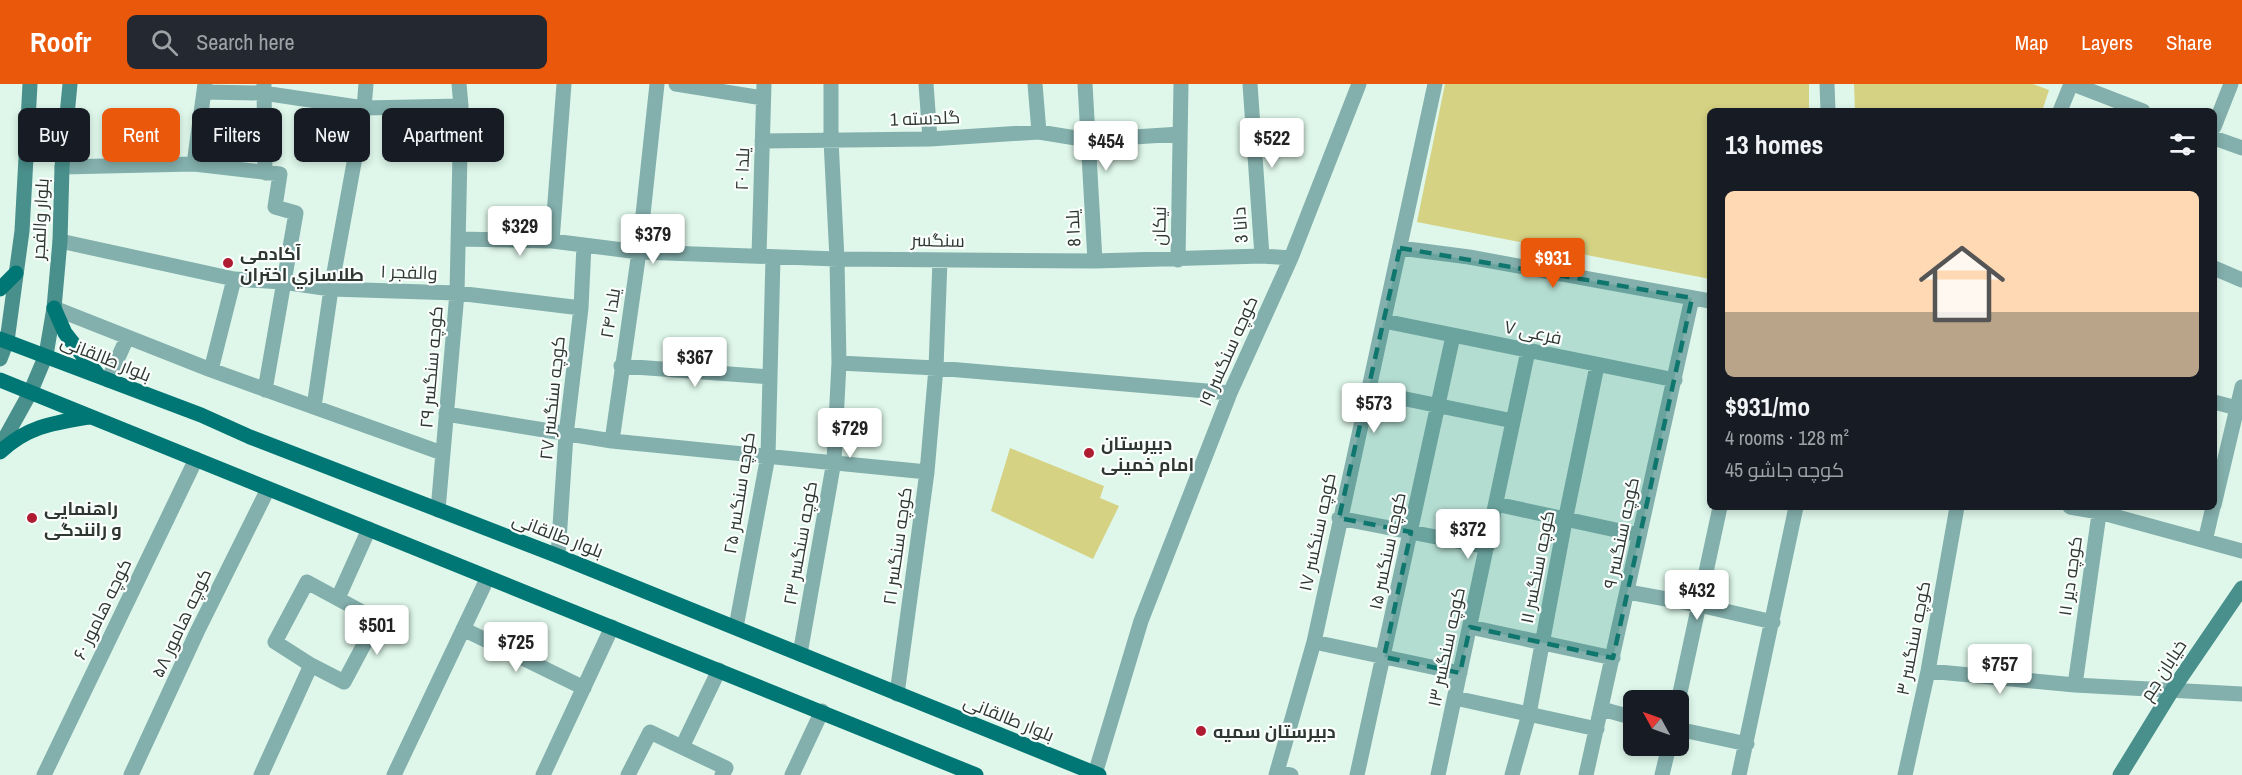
<!DOCTYPE html>
<meta charset="utf-8">
<style>
body{margin:0;font-family:"Archivo Narrow",Cairo,sans-serif;background:#242831;color:#f1f3f6;height:100vh;display:flex;flex-direction:column;font-size:22px;white-space:nowrap}
*{box-sizing:border-box;margin:0}
p{font-size:20px;color:#9ea1a6}
.icon{flex:none;width:33px;height:33px;fill:none;stroke:currentColor;stroke-width:2;stroke-linecap:round;stroke-linejoin:round}
.map{position:relative;flex:1;overflow:hidden}
.sheet{position:absolute;left:1707px;top:24px;width:510px;height:402px;display:flex;flex-direction:column;background:#171b24;border-radius:9px;box-shadow:0 3px 9px #0003}
.sheet>*{flex:none}
.hud{position:absolute;left:18px;top:24px;width:570px;height:54px;display:flex;gap:12px}
.needle{width:39px;rotate:310deg}
.fabs{position:absolute;left:1623px;top:606px;display:grid;gap:12px}
.fabs a{display:grid;place-items:center;width:66px;height:66px;border-radius:9px;background:#171b24;box-shadow:0 3px 9px #0003;font-size:30px}
.price{position:absolute;translate:-50% -51px;padding:0 14px;border-radius:6px;background:#fff;color:#222;font-size:20px;line-height:39px;filter:drop-shadow(0 2px 3px #0008)}
.price::after{content:'';position:absolute;left:50%;top:36px;width:18px;height:14px;margin-left:-9px;background:inherit;clip-path:polygon(0 0,100% 0,50% 100%)}
.price.active{background:#ea580c;color:#fff}
ul{padding:0;list-style:none}
li{display:grid;align-content:center;gap:12px;height:318px;padding:0 18px}
li+li{border-top:2px solid #363941}
li span{display:grid;place-items:center;height:186px;border-radius:9px;color:#555}
li>.icon{margin-inline-start:auto}
span .icon{width:108px;height:108px;fill:#fffc;stroke-width:1}
li b{font-size:26px}
h2{display:flex;justify-content:space-between;align-items:center;height:72px;padding:0 18px;font-size:26px}
.pill{padding:0 21px;border-radius:9px;background:#171b24;box-shadow:0 3px 9px #0003;font-size:21px;line-height:54px}
.pill.active{background:#ea580c;color:#fff}
header{display:flex;align-items:center;gap:36px;box-sizing:border-box;height:84px;padding:0 30px;background:#ea580c;color:#fff}
header strong{font-size:28px}
nav{display:flex;gap:33px;margin-inline-start:auto;font-size:21px}
.search{width:420px;height:54px;background:#242831;display:flex;align-items:center;gap:15px;box-sizing:border-box;padding:0 21px;border-radius:9px;color:#9ea1a6;font-size:22px}
.map>svg:first-child{display:block}
</style>
<header>
<strong>Roofr</strong>
<div class="search"><svg class="icon" aria-label="search" viewBox="0 0 24 24"><circle cx="10" cy="10" r="6"/><path d="M15 15l6 6"/></svg>Search here</div>
<nav><a>Map</a><a>Layers</a><a>Share</a></nav>
</header>
<div class="map">
<svg width="2242" height="691" viewBox="0 0 2242 691">
<rect width="100%" height="100%" fill="#def7ea"/>
<path fill="#d6d284" d="M1445 0H1809V27H1710V195L1417 138Z
M1854 0H2033L2049 6 2042 27H1855Z
M1010 364 1104 402 1100 414 1119 422 1093 475 991 427Z"/>
<g fill="none" stroke-linecap="round" stroke-linejoin="round">
<path stroke="#83afac" stroke-width="15" d="M264 0 265 89
M676 0 763 14
M926 0 930 55
M1035 0 1039 48
M1085 0 1095 177
M1250 0 1262 172
M1827 0 1828 27
M2073 0 2143 27
M204 8 263 9 364 24 461 22
M2060 27 2071 0
M2214 43 2231 0
M2214 54 2242 64
M762 57 930 55 1039 48 1088 56 1180 50
M194 80 205 0
M62 83 194 80 280 90 275 123 296 129 265 306
M458 155 552 157 639 168 837 175 1095 177 1262 172 1291 174
M60 157 234 195 282 198 331 205 457 209 581 224
M552 157 564 0
M1400 164 1469 173 1710 217
M759 171 764 0
M1178 176 1181 0
M2214 184 2242 196
M54 224 211 286 442 369
M1384 237 1675 296
M839 279 936 284 1230 309
M621 282 770 293
M211 286 234 195
M108 296 127 254
M1367 307 1513 337
M2214 318 2237 324
M314 323 331 205 364 24 366 0
M446 330 612 357 927 388
M612 357 639 168 657 0
M1496 420 1639 451
M2214 421 2242 303
M2070 423 2099 428 2242 467
M438 426 457 209 461 22 459 0
M1339 434 1487 463
M2205 457 2213 423
M558 472 566 351 581 224 584 161
M307 498 377 536 344 598 311 581 275 558Z
M1628 508 1699 521 1773 538
M338 514 369 445
M736 543 768 372 773 173
M1470 543 1613 574
M463 545 584 604
M1314 558 1460 589
M800 570 834 377 839 279 837 175 831 56V0
M1928 587 2075 601 2242 610
M2075 601 2100 423
M897 610 927 388 936 284 940 176
M1455 614 1597 645
M1678 618 1720 423
M1602 625 1634 634
M1678 645 1747 660
M682 663 719 586
M1277 688 1291 691
M1095 690 1141 537 1230 309 1291 174 1359 0
M44 691 196 375
M131 691 197 548 268 405
M261 691 311 581
M394 691 487 495
M543 691 612 543
M628 691 650 648 726 684 722 691
M792 691 822 627
M1276 691 1314 558 1435 0
M1357 691 1453 252
M1438 691 1528 267
M1512 691 1529 630 1565 437 1597 282
M1586 691 1692 214
M1662 691 1669 662
M1739 691 1796 423
M1905 691 1928 587 1957 423"/>
<path stroke="#498f8b" stroke-width="15" d="M0 275 7 257 22 147 30 0
M0 363 30 309 46 271 54 224 60 157 62 83 70 0
M2120 691 2171 608 2242 504"/>
<path stroke="#007774" stroke-width="15" d="M0 205 16 189
M54 224 65 249 98 291
M0 255 201 331 250 353 558 472 1099 691
M0 296 976 691
M0 368C28 342 53 339 89 333"/>
</g>
<path fill="#0f766e" fill-opacity="0.2" stroke="#0f766e" stroke-width="4.5" stroke-dasharray="12 8" stroke-linejoin="round" d="M1400 164 1692 214 1613 574 1470 543 1460 589 1384 573 1411 448 1339 434Z"/>
<g fill="#af1c32" stroke="#fafefc" stroke-width="2">
<circle cx="228" cy="179" r="6"/>
<circle cx="1089" cy="369" r="6"/>
<circle cx="32" cy="434" r="6"/>
<circle cx="1201" cy="647" r="6"/>
</g>
<g text-anchor="middle" dominant-baseline="central" stroke-width="4.5" stroke-linejoin="round" paint-order="stroke">
<g font-size="18" fill="#2e3732" stroke="#fafefc">
<text transform="translate(925 34) rotate(-2)">گلدسته 1</text>
<text transform="translate(742 85) rotate(-88)">یلدا ۲۰</text>
<text transform="translate(40 135) rotate(-87)">بلوار والفجر</text>
<text transform="translate(1240 141) rotate(-94)">دانا 3</text>
<text transform="translate(1159 142) rotate(-89)">نیکان</text>
<text transform="translate(1073 144) rotate(-93)">یلدا 8</text>
<text transform="translate(938 156) rotate(1)">سنگسر</text>
<text transform="translate(409 188) rotate(2)">والفجر ۱</text>
<text transform="translate(610 229) rotate(-81)">یلدا ۲۴</text>
<text transform="translate(1533 248) rotate(12)">فرعی ۷</text>
<text transform="translate(1228 267) rotate(-66)">کوچه سنگسر ۱۹</text>
<text transform="translate(106 274) rotate(22)">بلوار طالقانی</text>
<text transform="translate(431 283) rotate(-85)">کوچه سنگسر ۲۹</text>
<text transform="translate(552 314) rotate(-84)">کوچه سنگسر ۲۷</text>
<text transform="translate(739 409) rotate(-81)">کوچه سنگسر ۲۵</text>
<text transform="translate(1317 448) rotate(-78)">کوچه سنگسر ۱۷</text>
<text transform="translate(1621 449) rotate(-78)">کوچه سنگسر ۹</text>
<text transform="translate(558 451) rotate(21)">بلوار طالقانی</text>
<text transform="translate(800 459) rotate(-80)">کوچه سنگسر ۲۳</text>
<text transform="translate(897 462) rotate(-82)">کوچه سنگسر ۲۱</text>
<text transform="translate(1387 467) rotate(-78)">کوچه سنگسر ۱۵</text>
<text transform="translate(1537 483) rotate(-79)">کوچه سنگسر ۱۱</text>
<text transform="translate(2070 492) rotate(-82)">کوچه دیر ۱۱</text>
<text transform="translate(102 525) rotate(-64)">کوچه هامور ۶۰</text>
<text transform="translate(181 539) rotate(-65)">کوچه هامور ۵۸</text>
<text transform="translate(1913 554) rotate(-79)">کوچه سنگسر ۳</text>
<text transform="translate(1446 563) rotate(-78)">کوچه سنگسر ۱۳</text>
<text transform="translate(2163 586) rotate(-57)">خیابان جم</text>
<text transform="translate(1009 634) rotate(22)">بلوار طالقانی</text>
</g>
<g font-size="18" font-weight="bold" fill="#2e3732" stroke="#fafefc" text-anchor="start">
<text x="240" y="169">آكادمى<tspan x="240" dy="21">طلاسازي اختران</tspan></text>
<text x="1101" y="359">دبیرستان<tspan x="1101" dy="21">امام خمینی</tspan></text>
<text x="44" y="424">راهنمایی<tspan x="44" dy="21">و رانندگی</tspan></text>
<text x="1213" y="647">دبیرستان سمیه</text>
</g>
</g>
</svg>
<div class="fabs">
<a><svg class="needle" viewBox="-14 -14 28 28"><path d="M0-13l5 13h-10z" fill="#e53935"/><path d="M0 13l5-13h-10z" fill="#9ea1a6"/></svg></a>
</div>
<b class="price" style="left:1272px;top:85px">$522</b>
<b class="price" style="left:1106px;top:88px">$454</b>
<b class="price" style="left:520px;top:173px">$329</b>
<b class="price" style="left:653px;top:181px">$379</b>
<b class="price active" style="left:1553px;top:205px">$931</b>
<b class="price" style="left:695px;top:304px">$367</b>
<b class="price" style="left:1374px;top:350px">$573</b>
<b class="price" style="left:850px;top:375px">$729</b>
<b class="price" style="left:1468px;top:476px">$372</b>
<b class="price" style="left:1697px;top:537px">$432</b>
<b class="price" style="left:377px;top:572px">$501</b>
<b class="price" style="left:516px;top:589px">$725</b>
<b class="price" style="left:2000px;top:611px">$757</b>
<div class="hud">
<a class="pill">Buy</a>
<a class="pill active">Rent</a>
<a class="pill">Filters</a>
<a class="pill">New</a>
<a class="pill">Apartment</a>
</div>
<section class="sheet">
<h2>13 homes<svg class="icon" aria-label="filters" viewBox="0 0 24 24"><path d="M4 7h16M4 17h16"/><circle cx="9" cy="7" r="2"/><circle cx="15" cy="17" r="2"/></svg></h2>
<ul>
<li><span style="background:linear-gradient(#ffd9b3 65%,#b9a48a 0)"><svg class="icon" aria-label="home" viewBox="0 0 24 24"><path d="M3 11l9-7 9 7M6 9v11h12V9"/></svg></span><div><b>$931/mo</b><p>4 rooms · 128 m²</p><p>کوچه جاشو 45</p></div></li>
</ul>
</section>
</div>
